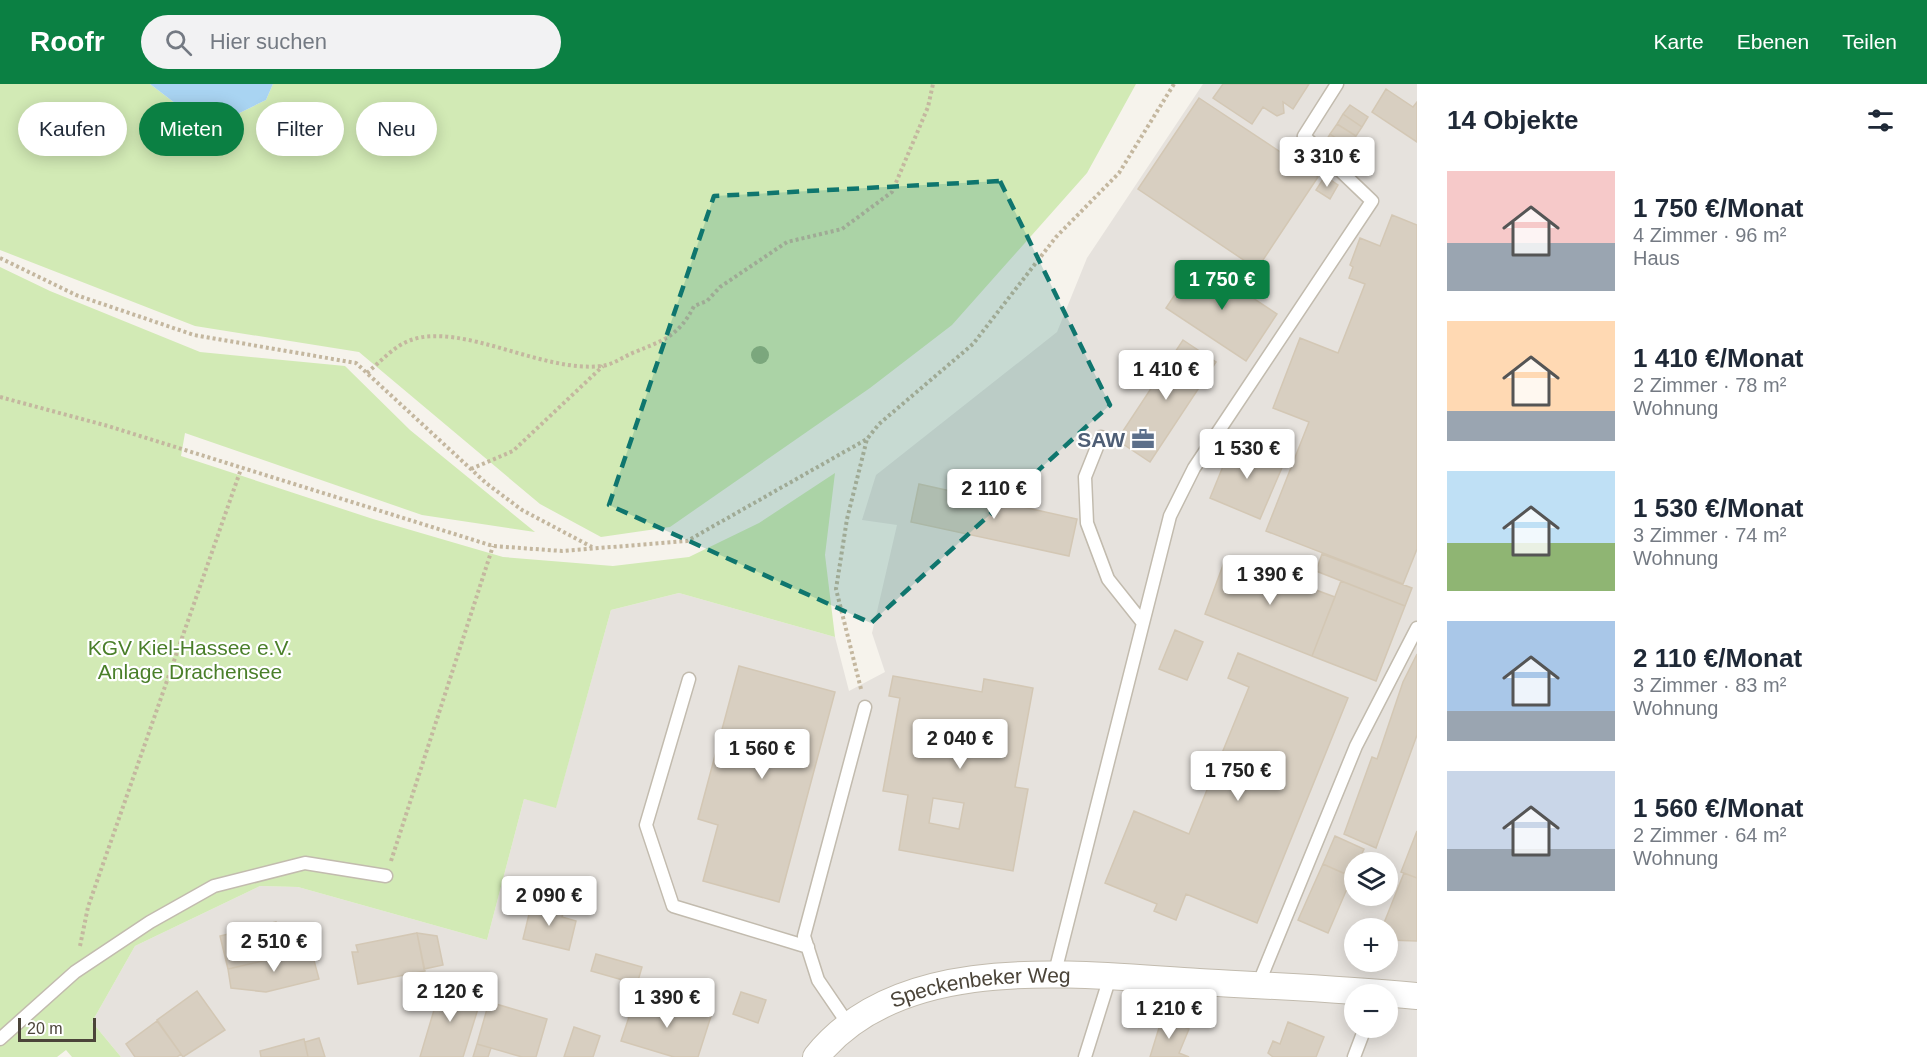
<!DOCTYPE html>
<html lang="de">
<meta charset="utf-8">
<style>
body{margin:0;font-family:Helvetica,sans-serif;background:#f2f2f3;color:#1f2937;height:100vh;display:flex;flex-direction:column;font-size:22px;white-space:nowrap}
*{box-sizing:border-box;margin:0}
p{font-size:20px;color:#747a83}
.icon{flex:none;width:33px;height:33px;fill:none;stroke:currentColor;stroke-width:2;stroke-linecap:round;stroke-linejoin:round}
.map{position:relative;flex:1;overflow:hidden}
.panel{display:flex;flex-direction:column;background:#fff;width:510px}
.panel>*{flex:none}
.guide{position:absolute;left:18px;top:18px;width:570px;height:54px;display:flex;gap:12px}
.controls{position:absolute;left:1344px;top:768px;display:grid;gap:12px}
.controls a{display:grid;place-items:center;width:54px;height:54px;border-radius:50%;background:#fff;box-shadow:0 3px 15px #0003;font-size:30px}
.scale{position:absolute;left:18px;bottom:15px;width:78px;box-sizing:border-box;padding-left:6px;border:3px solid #4b4439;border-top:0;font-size:16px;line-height:21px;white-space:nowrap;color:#4b4439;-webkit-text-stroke:4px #fff;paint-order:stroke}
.price{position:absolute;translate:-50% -51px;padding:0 14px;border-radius:6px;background:#fff;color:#222;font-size:20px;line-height:39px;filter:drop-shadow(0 2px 3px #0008)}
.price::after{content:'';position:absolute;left:50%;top:36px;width:18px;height:14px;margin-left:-9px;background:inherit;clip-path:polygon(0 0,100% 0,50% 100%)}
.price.current{background:#0b8043;color:#fff}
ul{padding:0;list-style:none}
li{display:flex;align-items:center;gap:18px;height:150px;padding:0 30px}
li span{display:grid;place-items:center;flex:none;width:168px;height:120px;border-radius:0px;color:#555}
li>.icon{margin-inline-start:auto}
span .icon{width:72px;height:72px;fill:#fffc;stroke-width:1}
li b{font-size:26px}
h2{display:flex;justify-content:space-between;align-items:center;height:72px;padding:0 30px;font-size:26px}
.tag{padding:0 21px;border-radius:27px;background:#fff;box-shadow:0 3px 15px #0003;font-size:21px;line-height:54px}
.tag.current{background:#0b8043;color:#fff}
header{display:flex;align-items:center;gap:36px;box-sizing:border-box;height:84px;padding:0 30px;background:#0b8043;color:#fff}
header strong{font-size:28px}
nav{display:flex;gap:33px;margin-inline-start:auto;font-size:21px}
.search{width:420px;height:54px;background:#f2f2f3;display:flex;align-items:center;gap:15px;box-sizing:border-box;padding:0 21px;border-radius:33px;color:#747a83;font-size:22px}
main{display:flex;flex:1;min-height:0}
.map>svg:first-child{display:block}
</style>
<header>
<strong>Roofr</strong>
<div class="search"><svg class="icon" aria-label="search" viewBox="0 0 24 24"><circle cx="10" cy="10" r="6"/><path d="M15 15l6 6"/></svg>Hier suchen</div>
<nav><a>Karte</a><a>Ebenen</a><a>Teilen</a></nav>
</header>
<main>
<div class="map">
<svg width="1417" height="973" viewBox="0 0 1417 973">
<rect width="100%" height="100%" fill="#f6f3ec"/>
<path fill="#e6e2dd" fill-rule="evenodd" d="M1203 0H1417V973H121L92 938 135 862 260 802 298 803 487 856 524 715 556 723 611 526 679 509 835 553 849 607 885 588 872 549 897 441 862 436 876 391 1057 248 1087 174ZM1354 778H1388V812H1354ZM1354 844H1388V878H1354ZM1354 910H1388V944H1354Z"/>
<path fill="#d2eab5" d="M0 0H150L197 36 223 37 266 16 273 0H1136L1087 89 952 241 870 304 670 443 601 453 540 420 359 268 195 242 0 166Z
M0 183 50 207 200 268 345 282 410 346 535 448 422 431 185 349 181 372 373 435 503 473 613 482 689 473 759 439 835 389 825 471 835 553 679 509 611 526 556 724 524 715 487 856 298 803 260 802 135 862 92 938 121 973H72L66 966 57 973H0Z"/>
<path fill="#a9d4f2" d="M150 0H273L266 16 223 37 197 36Z"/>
<path fill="#d8cfc1" stroke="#d3c7b4" stroke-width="1.5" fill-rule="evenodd" d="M1223 0H1309L1293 25 1283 18 1284 29 1277 32 1263 23 1252 40 1213 14Z
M1386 5 1413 23 1417 18V58L1372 28Z
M1199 14 1318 93 1257 185 1138 105Z
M1350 21 1368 33 1362 43 1343 30Z
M1343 30 1362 43 1356 52 1337 40Z
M1337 40 1356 52 1349 63 1330 50Z
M1330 50 1349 63 1343 72 1324 60Z
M1325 92 1338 101 1330 115 1316 106Z
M1392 131 1417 141V465L1403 500 1266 447 1309 338 1273 324 1300 254 1338 269 1365 200 1349 194 1353 183 1350 181 1360 154 1380 162Z
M1197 177 1277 230 1246 277 1166 224Z
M1183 256 1216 278 1150 378 1117 356Z
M1233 358 1284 379 1260 435 1210 414Z
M919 400 1077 435 1069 472 911 438Z
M1322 470 1412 504 1405 522 1316 487Z
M1226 473 1335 513 1312 572 1205 530Z
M1341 497 1405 522 1376 597 1312 572Z
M1175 546 1203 558 1187 596 1159 585Z
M1238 569 1348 614 1257 839 1186 810 1176 836 1154 827 1157 820 1105 799 1134 727 1189 750 1249 603 1228 594Z
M1417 570V651L1376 764 1344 750 1372 673 1377 675 1403 598Z
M739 582 835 608 779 818 703 797 718 741 698 735Z
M893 592 982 608 984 595 1033 604 1015 703 1028 705 1013 787 899 766 908 711 883 707 900 614 889 612ZM933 714 964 719 959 745 929 739Z
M1417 747V794L1401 788Z
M1335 752 1364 765 1358 778H1354L1352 793 1323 780Z
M1323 780 1352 793 1328 849 1298 836Z
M1404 789 1417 794V857L1388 856V844H1382Z
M532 818 564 826 562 833 576 837 569 866 523 855Z
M276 838 284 872 228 885 220 852Z
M417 849 425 887 358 900 352 868H358L356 861Z
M417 849 437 852 443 881 424 885Z
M312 869 319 895 266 908 231 904 228 885 284 872Z
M596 870 642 883 637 900 591 887Z
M434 900 481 915 463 973H420L437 916 430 914Z
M197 907 225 946 183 973 157 936Z
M741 908 766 916 758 939 733 930Z
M627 915 666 928 670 916 712 929 698 973H674L621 957 629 933 623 931Z
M489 918 547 935 536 973H522L477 960Z
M1162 934 1189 945 1179 969 1189 973H1150Z
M157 937 181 970 177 973H135L126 960Z
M1288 938 1324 953 1316 973H1273L1268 969 1273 957 1280 960Z
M574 943 600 952 593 973H564Z
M319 954 325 973H308L305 958Z
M304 955 308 973H261L260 967Z
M477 960 491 964 488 973H473Z"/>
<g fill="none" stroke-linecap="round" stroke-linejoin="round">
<g stroke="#c2bbae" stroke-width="15">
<path id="lane" d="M1101 353 1085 393 1087 439 1108 495 1143 539
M689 595 646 741 673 822 808 863
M1054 892 1170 432 1194 384 1372 117 1304 52 1337 0
M1258 901 1356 662 1417 544
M848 940 818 896 804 852 865 623
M0 955 75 888 150 838 214 802 305 779 386 792
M1085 973 1110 893
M1354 973 1365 944"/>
</g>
<g stroke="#c2bbae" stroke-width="28">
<g id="street">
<path id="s1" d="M816 973C901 866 1078 891 1199 898 1271 902 1344 905 1417 912"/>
</g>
</g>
<path stroke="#c4b79f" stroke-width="4" stroke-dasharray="3 3" stroke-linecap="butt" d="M0 174 76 211 194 251 356 279 486 399 522 426 592 463
M367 289C381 277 394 262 411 256 462 238 543 289 601 282 613 281 624 272 635 268 664 256 679 252 694 222L707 217 720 203 787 158 842 145 892 108 928 23 933 0
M0 313 108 342 493 462 562 467 687 457 867 355 879 340 973 260 1056 153 1119 89 1174 0
M471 385 513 367 603 282
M861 605 836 505 847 435 867 355
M391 777 493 462
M80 862 88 823 241 385"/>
<use href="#lane" stroke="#fff" stroke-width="12"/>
<use href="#street" stroke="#fff" stroke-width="26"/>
</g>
<circle fill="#97b381" cx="760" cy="271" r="9"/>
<path fill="#0f766e" fill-opacity="0.2" stroke="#0f766e" stroke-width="4.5" stroke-dasharray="12 8" stroke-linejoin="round" d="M1000 97 1110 321 871 539 609 421 714 112Z"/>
<defs>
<g id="office-bare" transform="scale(1.8)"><path d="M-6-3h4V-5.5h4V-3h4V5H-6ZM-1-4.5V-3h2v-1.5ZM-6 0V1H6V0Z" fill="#5c6f8a" stroke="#fff" stroke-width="2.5" paint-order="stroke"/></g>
</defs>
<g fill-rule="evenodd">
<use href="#office-bare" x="1143" y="355"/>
</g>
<g text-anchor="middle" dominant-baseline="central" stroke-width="4.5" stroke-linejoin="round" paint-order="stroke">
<g font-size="21" font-weight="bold" fill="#4e5e75" stroke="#fff" text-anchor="end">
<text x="1125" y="355">SAW</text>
</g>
<g font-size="21" fill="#4a7f2a" stroke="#fff">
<text x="190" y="563">KGV Kiel-Hassee e.V.<tspan x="190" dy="24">Anlage Drachensee</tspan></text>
</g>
<g font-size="21" fill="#4b4439" stroke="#fff">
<text stroke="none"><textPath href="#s1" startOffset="186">Speckenbeker Weg</textPath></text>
</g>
</g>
</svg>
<div class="controls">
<a><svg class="icon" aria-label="layers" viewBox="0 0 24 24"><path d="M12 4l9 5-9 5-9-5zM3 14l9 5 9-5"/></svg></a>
<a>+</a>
<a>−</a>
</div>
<div class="scale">20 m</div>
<b class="price" style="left:1327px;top:104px">3 310 €</b>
<b class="price current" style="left:1222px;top:227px">1 750 €</b>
<b class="price" style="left:1166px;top:317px">1 410 €</b>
<b class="price" style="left:1247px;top:396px">1 530 €</b>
<b class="price" style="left:994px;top:436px">2 110 €</b>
<b class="price" style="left:1270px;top:522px">1 390 €</b>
<b class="price" style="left:960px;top:686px">2 040 €</b>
<b class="price" style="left:762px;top:696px">1 560 €</b>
<b class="price" style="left:1238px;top:718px">1 750 €</b>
<b class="price" style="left:549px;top:843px">2 090 €</b>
<b class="price" style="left:274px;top:889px">2 510 €</b>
<b class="price" style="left:450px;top:939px">2 120 €</b>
<b class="price" style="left:667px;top:945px">1 390 €</b>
<b class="price" style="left:1169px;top:956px">1 210 €</b>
<div class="guide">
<a class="tag">Kaufen</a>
<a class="tag current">Mieten</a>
<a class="tag">Filter</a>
<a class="tag">Neu</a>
</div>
</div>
<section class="panel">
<h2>14 Objekte<svg class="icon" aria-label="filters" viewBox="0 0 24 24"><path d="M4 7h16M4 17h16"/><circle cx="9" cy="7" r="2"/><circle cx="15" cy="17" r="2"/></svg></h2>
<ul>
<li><span style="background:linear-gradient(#f6c9c9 60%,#9aa5b1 0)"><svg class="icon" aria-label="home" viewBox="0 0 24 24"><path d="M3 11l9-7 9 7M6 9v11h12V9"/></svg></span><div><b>1 750 €/Monat</b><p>4 Zimmer · 96 m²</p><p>Haus</p></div></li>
<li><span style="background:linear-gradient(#ffd9b3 75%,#9aa5b1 0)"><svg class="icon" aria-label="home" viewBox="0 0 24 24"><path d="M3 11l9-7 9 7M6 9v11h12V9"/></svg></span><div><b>1 410 €/Monat</b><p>2 Zimmer · 78 m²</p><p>Wohnung</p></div></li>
<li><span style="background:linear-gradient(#bfe0f5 60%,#8fb573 0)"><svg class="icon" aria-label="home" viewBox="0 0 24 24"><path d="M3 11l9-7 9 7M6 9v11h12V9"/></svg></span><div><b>1 530 €/Monat</b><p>3 Zimmer · 74 m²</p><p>Wohnung</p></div></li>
<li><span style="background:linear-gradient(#a9c7e8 75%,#9aa5b1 0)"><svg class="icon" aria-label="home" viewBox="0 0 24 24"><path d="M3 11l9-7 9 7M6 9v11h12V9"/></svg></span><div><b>2 110 €/Monat</b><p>3 Zimmer · 83 m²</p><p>Wohnung</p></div></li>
<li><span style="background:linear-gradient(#c9d6e8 65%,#9aa5b1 0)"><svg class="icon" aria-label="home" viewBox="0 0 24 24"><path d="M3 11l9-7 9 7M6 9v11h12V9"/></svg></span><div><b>1 560 €/Monat</b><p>2 Zimmer · 64 m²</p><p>Wohnung</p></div></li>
</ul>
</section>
</main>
